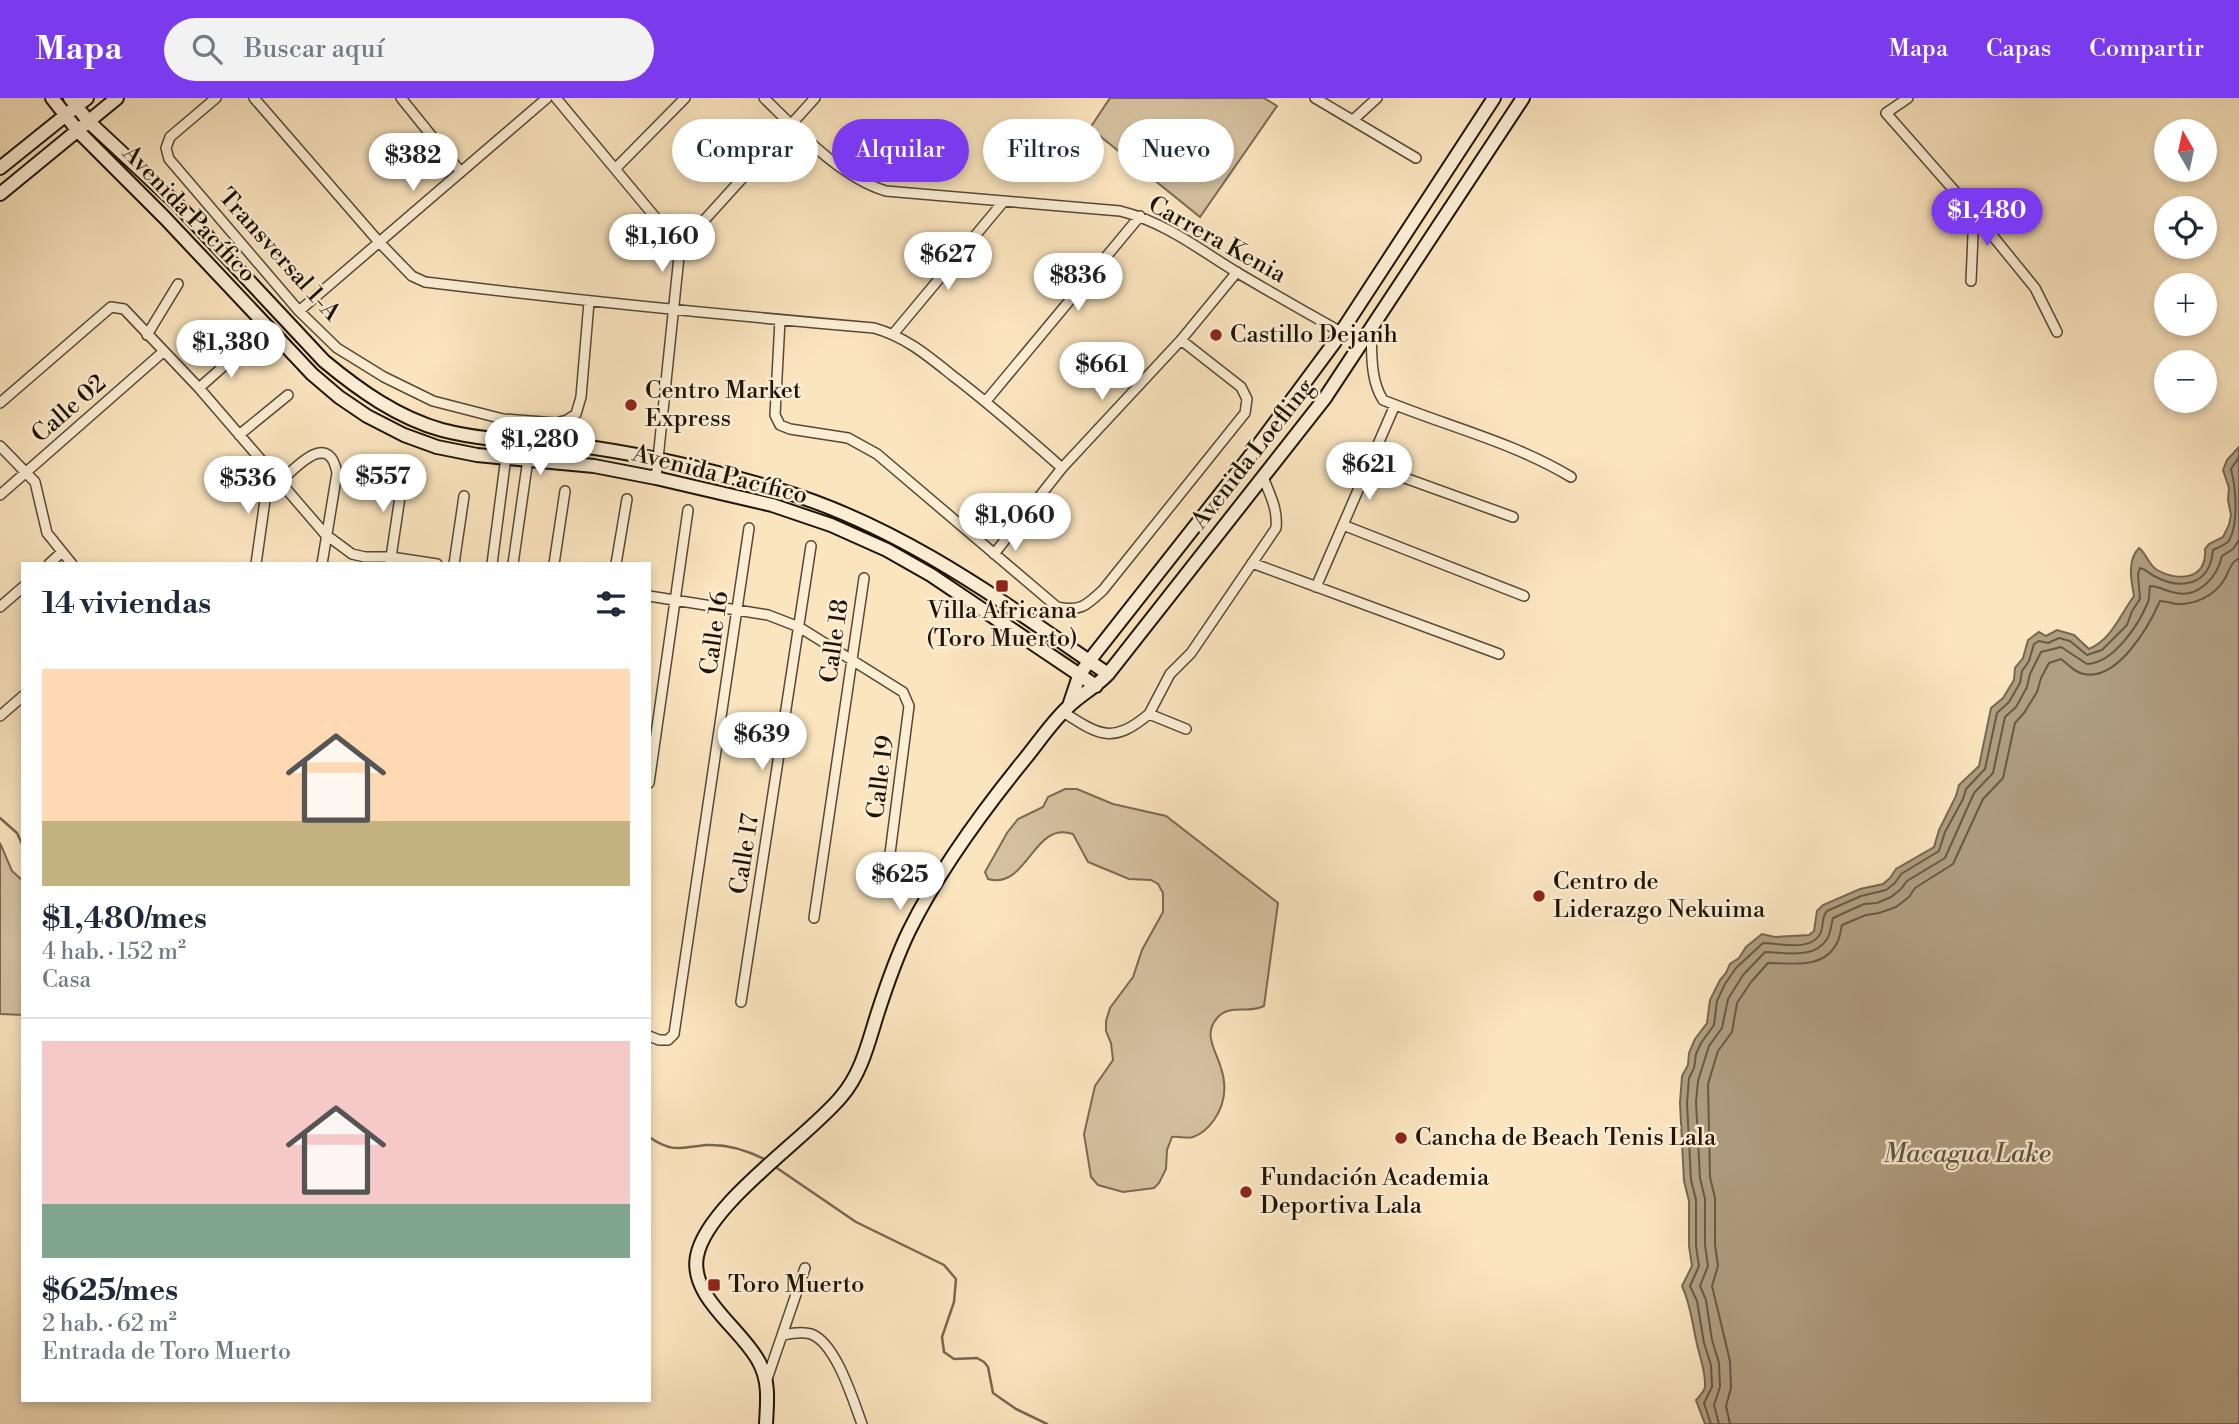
<!DOCTYPE html>
<html lang="es">
<meta charset="utf-8">
<style>
body{margin:0;font-family:"Libre Bodoni",serif;background:#f2f2f3;color:#1f2937;height:100vh;display:flex;flex-direction:column;font-size:26px;white-space:nowrap}
*{box-sizing:border-box;margin:0}
p{font-size:23px;color:#747a83}
.icon{flex:none;width:38px;height:38px;fill:none;stroke:currentColor;stroke-width:2;stroke-linecap:round;stroke-linejoin:round}
.map{position:relative;flex:1;overflow:hidden}
.drawer{position:absolute;left:21px;top:464px;width:630px;height:840px;display:flex;flex-direction:column;background:#fff;border-radius:0px;box-shadow:0 4px 10px #0003}
.drawer>*{flex:none}
.top-card{position:absolute;left:672px;top:21px;width:665px;height:63px;display:flex;gap:14px}
.needle{width:46px;rotate:351deg}
.tools{position:absolute;left:2154px;top:21px;display:grid;gap:14px}
.tools a{display:grid;place-items:center;width:63px;height:63px;border-radius:50%;background:#fff;box-shadow:0 4px 10px #0003;font-size:35px}
.price{position:absolute;translate:-50% -60px;padding:0 16px;border-radius:24px;background:#fff;color:#222;font-size:23px;line-height:46px;filter:drop-shadow(0 2px 4px #0008)}
.price::after{content:'';position:absolute;left:50%;top:42px;width:21px;height:16px;margin-left:-10px;background:inherit;clip-path:polygon(0 0,100% 0,50% 100%)}
.price.active{background:#7c3aed;color:#fff}
ul{padding:0;list-style:none}
li{display:grid;align-content:center;gap:14px;height:371px;padding:0 21px}
li+li{border-top:2px solid #e0e1e3}
li span{display:grid;place-items:center;height:217px;border-radius:0px;color:#555}
li>.icon{margin-inline-start:auto}
span .icon{width:126px;height:126px;fill:#fffc;stroke-width:1}
li b{font-size:30px}
h2{display:flex;justify-content:space-between;align-items:center;height:84px;padding:0 21px;font-size:30px}
.pill{padding:0 24px;border-radius:32px;background:#fff;box-shadow:0 4px 10px #0003;font-size:24px;line-height:63px}
.pill.active{background:#7c3aed;color:#fff}
header{display:flex;align-items:center;gap:42px;box-sizing:border-box;height:98px;padding:0 35px;background:#7c3aed;color:#fff}
header strong{font-size:33px}
nav{display:flex;gap:38px;margin-inline-start:auto;font-size:24px}
.search{width:490px;height:63px;background:#f2f2f3;display:flex;align-items:center;gap:18px;box-sizing:border-box;padding:0 24px;border-radius:38px;color:#747a83;font-size:26px}
.map>svg:first-child{display:block}
</style>
<header>
<strong>Mapa</strong>
<div class="search"><svg class="icon" aria-label="search" viewBox="0 0 24 24"><circle cx="10" cy="10" r="6"/><path d="M15 15l6 6"/></svg>Buscar aquí</div>
<nav><a>Mapa</a><a>Capas</a><a>Compartir</a></nav>
</header>
<div class="map">
<svg width="2239" height="1326" viewBox="0 0 2239 1326">
<rect width="100%" height="100%" fill="#fbe5bf"/>
<filter id="stains"><feTurbulence type="fractalNoise" baseFrequency=".00286" numOctaves="4"/><feColorMatrix values="0 0 0 0 .2 0 0 0 0 .09 0 0 0 0 .02 0 0 0 .5 -.17"/></filter>
<radialGradient id="worn" r=".72"><stop offset=".6" stop-color="#630" stop-opacity="0"/><stop offset="1" stop-color="#630" stop-opacity=".3"/></radialGradient>
<path fill="#d5c1a0" stroke="#7a6a54" stroke-width="2" d="M1110 0H1264L1277 8 1200 119 1090 30Z
M1065 691H1077L1113 706 1166 718 1278 805 1264 908C1249 916 1230 906 1218 919 1202 936 1216 952 1221 970 1227 988 1225 1006 1214 1022 1209 1029 1202 1036 1193 1039 1186 1041 1179 1038 1172 1039L1167 1052 1166 1071 1159 1085 1154 1090 1123 1094 1098 1087 1091 1079 1084 1036 1095 988 1113 962 1111 945 1106 933V923L1110 910 1133 879 1142 852 1163 814V795L1158 786 1151 782 1129 781 1088 764 1073 736C1033 722 1028 792 988 781L985 774 1007 735 1018 721 1043 709 1048 699Z
M0 745 12 773 23 783V917L0 916Z"/>
<path fill="#b09e81" stroke="#766751" stroke-width="2" d="M2239 349V1326H1705L1696 1302C1700 1298 1704 1294 1705 1289 1706 1274 1700 1260 1697 1246 1692 1225 1691 1207 1682 1188L1692 1168 1689 1148V1103L1684 1083 1680 1005 1682 978 1688 967 1689 955 1695 941 1707 925 1710 902 1720 882 1726 875 1730 866 1739 860 1746 849 1762 836 1775 839 1809 837 1814 833 1817 813 1823 807 1860 791 1883 786 1890 780 1896 771 1934 749 1939 732 1956 698 1959 687 1979 668 1991 610 2003 600 2014 582 2015 570 2023 560 2028 542 2039 534 2046 538 2057 532 2074 537 2089 551C2112 541 2120 517 2134 498 2131 482 2127 462 2139 450 2147 456 2148 466 2157 472 2178 484 2207 482 2205 451L2209 446 2223 439 2229 427 2231 417 2228 402 2229 390 2223 372 2227 362Z"/>
<g fill="none" stroke-linecap="round" stroke-linejoin="round">
<path stroke="#675944" stroke-width="2" d="M1711 1326 1704 1305 1712 1289 1711 1267 1704 1245 1697 1203 1690 1188 1699 1168 1696 1148V1102L1691 1082 1687 1005 1689 980 1694 970 1696 956 1701 945 1714 927 1717 903 1725 886 1736 870 1763 845C1778 845 1813 855 1821 834 1824 826 1821 820 1827 813L1861 798 1886 792 1895 785 1901 776 1939 753 1945 734 1963 701 1966 691 1985 671 1997 615 2009 604 2020 585 2022 573 2029 563 2034 546 2039 543 2048 545 2059 540 2070 543 2087 557 2102 552 2127 527 2132 513 2140 501 2138 476 2140 470C2146 471 2148 475 2154 478 2182 493 2210 487 2213 452 2217 450 2224 447 2228 444 2239 428 2236 390 2231 371L2239 359
M1719 1326 1714 1307 1720 1289 1719 1265 1712 1242 1706 1202 1700 1188 1708 1168 1705 1147V1101L1700 1080 1696 1004 1698 983 1709 948 1722 930 1728 901 1743 877 1765 854C1785 854 1814 862 1827 841 1831 835 1831 827 1833 820L1864 806 1877 805 1891 799 1901 791 1907 783 1945 760 1974 695 1993 675 2005 619 2016 609 2027 589 2030 576 2041 554 2061 549 2087 566C2114 565 2139 526 2148 504 2150 499 2149 493 2150 488 2157 488 2164 492 2172 494 2197 502 2217 480 2222 458L2233 451 2239 442
M1730 1326 1726 1308 1731 1290 1730 1263 1712 1188 1718 1168 1715 1146V1100L1710 1079 1708 986 1718 953 1732 934 1737 905 1751 884 1768 865C1792 865 1825 872 1838 843 1840 838 1841 832 1842 827L1866 817 1879 815 1896 809 1909 799 1915 790 1953 766 1983 701 2003 680 2015 625 2024 615 2037 594 2041 580 2049 565 2061 561C2069 567 2075 575 2084 576 2118 583 2149 528 2160 503 2165 503 2170 505 2176 506 2195 507 2214 498 2224 482 2230 473 2229 466 2239 460"/>
<path stroke="#766751" stroke-width="2.5" d="M0 720 17 735 23 748
M649 1039C674 1056 681 1049 707 1047 729 1046 747 1052 766 1062
M774 1068 856 1124 944 1167 956 1181 954 1204 942 1239 944 1254 954 1261 977 1260 984 1264 988 1269 993 1295 1016 1311 1047 1326"/>
<g stroke="#554836" stroke-width="12">
<path id="street" d="M216 0 170 39 166 50 169 61 299 213 337 250 384 279 433 303 503 321 556 325 567 322 576 316 581 299 589 204
M254 0 379 144 412 178 425 184C574 202 724 217 874 230 906 239 928 258 953 278 991 307 1026 338 1062 370
M401 0 460 73
M556 0 680 149
M764 0C798 33 840 79 886 93L1120 113C1165 124 1200 152 1238 175 1272 195 1307 215 1341 234
M1315 0 1416 60
M1908 0 1886 15 1974 115 2035 190 2057 234
M1353 22 1377 0
M616 70 685 0
M1971 183 1974 115
M299 213 547 0
M780 222 775 317 780 327 790 331 848 340 877 356 1057 509C1080 514 1086 508 1103 492L1245 315 1247 301 1241 289 1181 242
M1371 231C1372 255 1370 282 1383 302 1446 328 1513 344 1571 379
M894 235 1004 103
M147 237 178 186
M199 290 243 251
M986 303 1140 118
M0 305 111 209 124 211 199 290 325 436 352 456 365 459H391L437 466
M239 337 288 297
M0 348 35 384 47 435 72 466
M1369 367 1513 419
M656 380 680 149 815 0
M280 384C296 369 329 332 337 375L322 466
M0 397 163 254
M1343 427 1524 498
M994 456 1062 370 1181 242 1237 174
M1252 465 1499 556
M49 466 62 454
M256 466 269 374
M390 466 404 372
M454 466 464 398
M492 466 506 359 516 342 528 361 513 466
M554 466 565 393
M616 466 627 401
M1316 489 1395 307
M649 498 768 517 799 529 903 594 909 608 888 771
M0 509 23 489
M1063 614C1100 638 1113 646 1149 616L1186 631
M1149 616 1170 576 1191 555 1276 430C1278 411 1270 397 1263 379
M0 618 23 598
M649 685 688 412
M814 820 864 480
M741 904 811 448
M649 938 659 942H668L674 936 749 430
M783 1237C792 1235 802 1233 811 1236 836 1245 853 1302 862 1326
M766 1284 805 1170"/>
</g>
<g stroke="#1e1408" stroke-width="16">
<path id="secondary" d="M52 0 78 33 165 120 312 276 339 299 367 318 404 337 437 349 477 357 594 368 656 380 772 407 831 427 887 452 931 477 1096 588
M70 0 89 24 178 107 324 263C359 292 398 320 442 332 492 345 545 343 595 350 655 359 718 374 776 391 900 427 1003 504 1108 576
M0 70 87 0
M0 96 117 0
M1069 608 1079 578 1089 563 1251 357 1334 245 1494 0
M766 1326C767 1305 770 1284 759 1264 742 1231 689 1199 697 1158 707 1106 806 1041 841 999 861 976 868 946 877 917 886 889 896 860 909 833 939 772 981 715 1024 662 1038 645 1051 625 1068 609 1080 597 1096 589 1108 576L1325 300 1523 0"/>
</g>
<use href="#street" stroke="#fceed5" stroke-width="9"/>
<use href="#secondary" stroke="#fceed5" stroke-width="12"/>
</g>
<g fill="#8f2418" stroke="#fceed5" stroke-width="2.5">
<circle cx="1216" cy="237" r="7"/>
<circle cx="631" cy="307" r="7"/>
<rect x="995" y="481" width="14" height="14" rx="3.5"/>
<circle cx="1539" cy="798" r="7"/>
<circle cx="1401" cy="1040" r="7"/>
<circle cx="1246" cy="1094" r="7"/>
<rect x="707" y="1180" width="14" height="14" rx="3.5"/>
</g>
<g text-anchor="middle" dominant-baseline="central" stroke-width="5" stroke-linejoin="round" paint-order="stroke">
<g font-size="24" fill="#1e1408" stroke="#fceed5">
<text transform="translate(189 116) rotate(46)">Avenida Pacífico</text>
<text transform="translate(1217 142) rotate(29)">Carrera Kenia</text>
<text transform="translate(279 157) rotate(48)">Transversal 1-A</text>
<text transform="translate(69 311) rotate(-41)">Calle 02</text>
<text transform="translate(1253 356) rotate(-52)">Avenida Loefling</text>
<text transform="translate(720 377) rotate(14)">Avenida Pacífico</text>
<text transform="translate(715 535) rotate(-82)">Calle 16</text>
<text transform="translate(835 543) rotate(-82)">Calle 18</text>
<text transform="translate(881 679) rotate(-83)">Calle 19</text>
<text transform="translate(745 756) rotate(-81)">Calle 17</text>
</g>
<g font-size="24" fill="#1e1408" stroke="#fceed5" text-anchor="start">
<text x="1230" y="237">Castillo Dejanh</text>
<text x="645" y="293">Centro Market<tspan x="645" dy="28">Express</tspan></text>
<text x="1002" y="513" text-anchor="middle">Villa Africana<tspan x="1002" dy="28">(Toro Muerto)</tspan></text>
<text x="1553" y="784">Centro de<tspan x="1553" dy="28">Liderazgo Nekuima</tspan></text>
<text x="1415" y="1040">Cancha de Beach Tenis Lala</text>
<text x="1260" y="1080">Fundación Academia<tspan x="1260" dy="28">Deportiva Lala</tspan></text>
<text x="728" y="1187">Toro Muerto</text>
</g>
<g font-size="26" font-style="italic" fill="#60523e" stroke="#fceed5">
<text x="1967" y="1056">Macagua Lake</text>
</g>
</g>
<rect width="100%" height="100%" filter="url(#stains)"/>
<rect width="100%" height="100%" fill="url(#worn)"/>
</svg>
<div class="tools">
<a><svg class="needle" viewBox="-14 -14 28 28"><path d="M0-13l5 13h-10z" fill="#e53935"/><path d="M0 13l5-13h-10z" fill="#747a83"/></svg></a>
<a><svg class="icon" aria-label="locate" viewBox="0 0 24 24"><circle cx="12" cy="12" r="6"/><path d="M12 2v4M12 18v4M2 12h4M18 12h4"/></svg></a>
<a>+</a>
<a>−</a>
</div>
<b class="price" style="left:413px;top:95px">$382</b>
<b class="price active" style="left:1987px;top:150px">$1,480</b>
<b class="price" style="left:662px;top:176px">$1,160</b>
<b class="price" style="left:948px;top:194px">$627</b>
<b class="price" style="left:1078px;top:215px">$836</b>
<b class="price" style="left:231px;top:282px">$1,380</b>
<b class="price" style="left:1102px;top:304px">$661</b>
<b class="price" style="left:540px;top:379px">$1,280</b>
<b class="price" style="left:1369px;top:404px">$621</b>
<b class="price" style="left:383px;top:416px">$557</b>
<b class="price" style="left:248px;top:418px">$536</b>
<b class="price" style="left:1015px;top:455px">$1,060</b>
<b class="price" style="left:762px;top:674px">$639</b>
<b class="price" style="left:900px;top:814px">$625</b>
<div class="top-card">
<a class="pill">Comprar</a>
<a class="pill active">Alquilar</a>
<a class="pill">Filtros</a>
<a class="pill">Nuevo</a>
</div>
<section class="drawer">
<h2>14 viviendas<svg class="icon" aria-label="filters" viewBox="0 0 24 24"><path d="M4 7h16M4 17h16"/><circle cx="9" cy="7" r="2"/><circle cx="15" cy="17" r="2"/></svg></h2>
<ul>
<li><span style="background:linear-gradient(#ffd9b3 70%,#c2b280 0)"><svg class="icon" aria-label="home" viewBox="0 0 24 24"><path d="M3 11l9-7 9 7M6 9v11h12V9"/></svg></span><div><b>$1,480/mes</b><p>4 hab. · 152 m²</p><p>Casa</p></div></li>
<li><span style="background:linear-gradient(#f6c9c9 75%,#7fa58c 0)"><svg class="icon" aria-label="home" viewBox="0 0 24 24"><path d="M3 11l9-7 9 7M6 9v11h12V9"/></svg></span><div><b>$625/mes</b><p>2 hab. · 62 m²</p><p>Entrada de Toro Muerto</p></div></li>
</ul>
</section>
</div>
